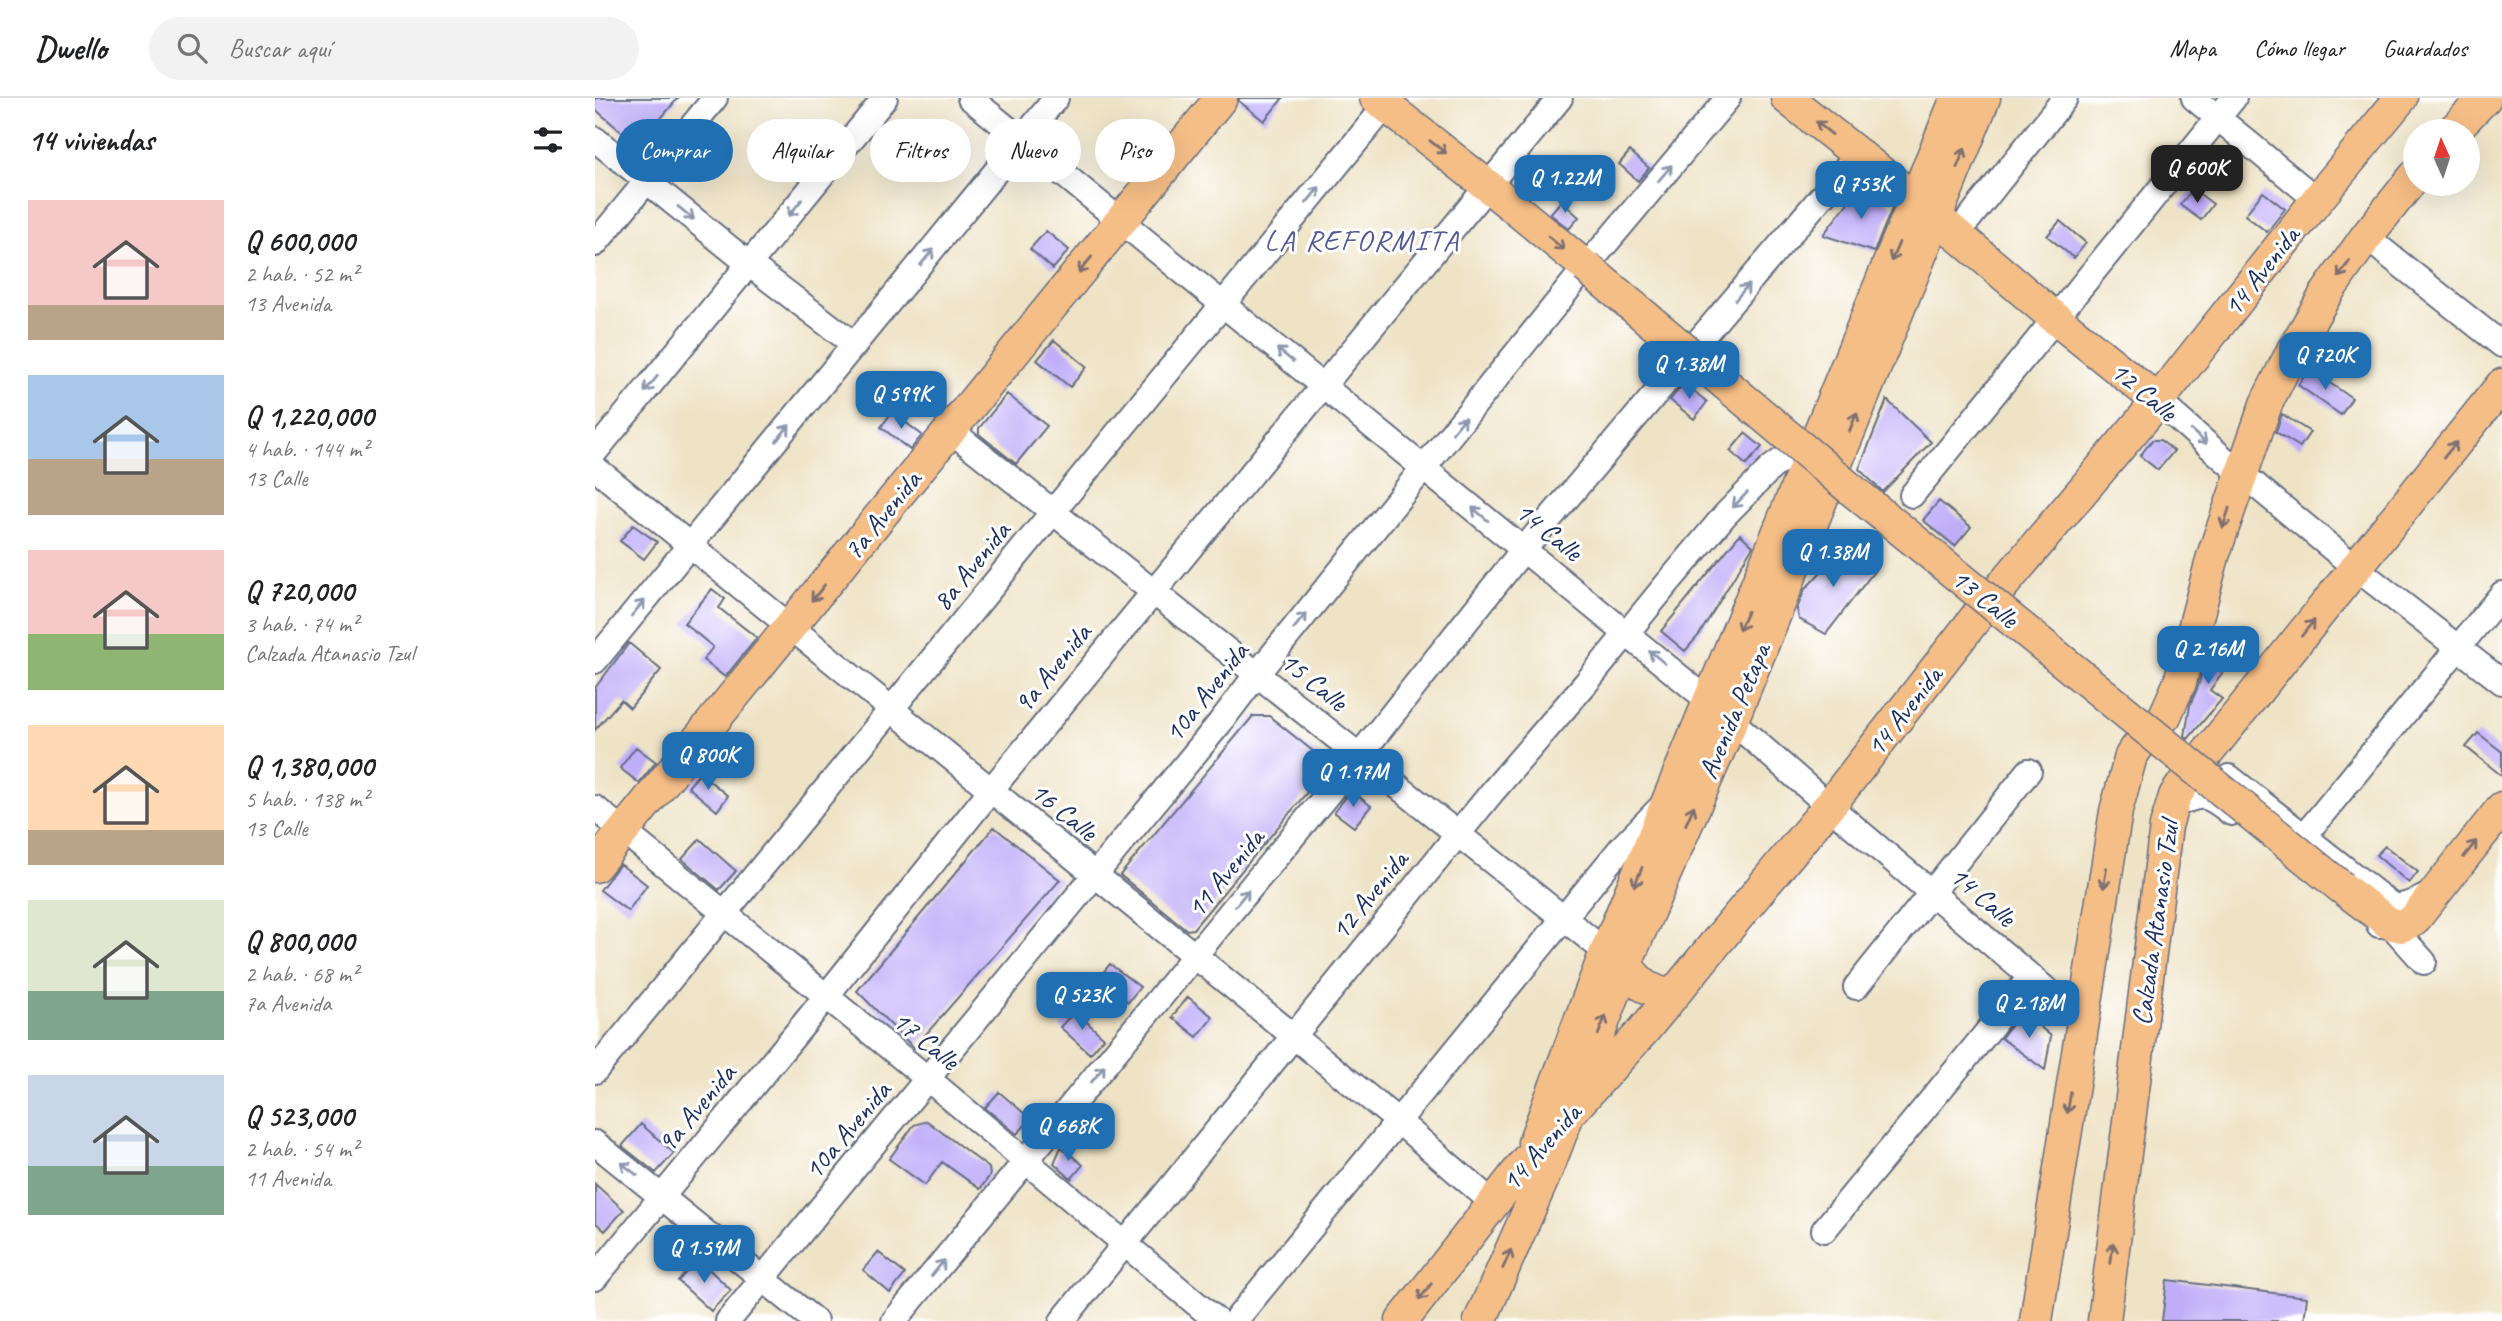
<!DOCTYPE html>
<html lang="es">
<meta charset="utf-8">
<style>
body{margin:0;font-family:Caveat,sans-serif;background:#f2f2f2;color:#202124;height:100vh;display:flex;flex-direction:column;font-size:26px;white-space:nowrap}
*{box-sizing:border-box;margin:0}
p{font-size:23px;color:#757577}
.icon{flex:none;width:38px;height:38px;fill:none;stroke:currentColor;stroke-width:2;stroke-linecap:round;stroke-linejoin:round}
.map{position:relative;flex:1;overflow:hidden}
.sheet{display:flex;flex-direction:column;background:#fff;width:595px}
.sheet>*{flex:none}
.guide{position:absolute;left:21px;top:21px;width:665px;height:63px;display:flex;gap:14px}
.needle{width:46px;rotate:357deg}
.controls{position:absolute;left:1808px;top:21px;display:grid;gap:14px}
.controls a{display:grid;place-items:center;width:77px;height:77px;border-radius:50%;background:#fff;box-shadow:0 7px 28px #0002;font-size:35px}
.price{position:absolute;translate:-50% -60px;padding:0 16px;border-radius:14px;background:#1f6fb2;color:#fff;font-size:23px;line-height:46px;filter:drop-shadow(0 2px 4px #0008)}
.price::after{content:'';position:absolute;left:50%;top:42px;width:21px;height:16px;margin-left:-10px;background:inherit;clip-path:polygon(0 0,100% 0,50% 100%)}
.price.current{background:#222;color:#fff}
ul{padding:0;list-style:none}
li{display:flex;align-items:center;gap:21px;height:175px;padding:0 28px}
li span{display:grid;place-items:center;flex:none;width:196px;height:140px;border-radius:0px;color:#555}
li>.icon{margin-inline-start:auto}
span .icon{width:84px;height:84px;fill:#fffc;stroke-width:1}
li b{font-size:30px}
h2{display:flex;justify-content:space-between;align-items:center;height:84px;padding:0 28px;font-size:30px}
.tag{padding:0 24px;border-radius:32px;background:#fff;box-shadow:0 7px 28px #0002;font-size:24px;line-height:63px}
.tag.current{background:#1f6fb2;color:#fff}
header{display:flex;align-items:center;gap:42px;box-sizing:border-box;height:98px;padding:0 35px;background:#fff;border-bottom:2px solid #e0e0e0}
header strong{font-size:33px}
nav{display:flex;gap:38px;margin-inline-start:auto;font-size:24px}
.search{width:490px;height:63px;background:#f2f2f2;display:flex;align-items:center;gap:18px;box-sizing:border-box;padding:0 24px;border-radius:38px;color:#757577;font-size:26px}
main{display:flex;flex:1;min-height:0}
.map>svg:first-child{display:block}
</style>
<header>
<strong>Dwello</strong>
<div class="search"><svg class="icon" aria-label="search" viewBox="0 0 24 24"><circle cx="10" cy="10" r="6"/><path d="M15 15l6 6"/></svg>Buscar aquí</div>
<nav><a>Mapa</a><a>Cómo llegar</a><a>Guardados</a></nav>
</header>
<main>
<section class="sheet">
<h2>14 viviendas<svg class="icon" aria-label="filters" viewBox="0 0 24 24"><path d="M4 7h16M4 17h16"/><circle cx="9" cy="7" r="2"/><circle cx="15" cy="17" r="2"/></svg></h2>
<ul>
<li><span style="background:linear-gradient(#f6c9c9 75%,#b9a48a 0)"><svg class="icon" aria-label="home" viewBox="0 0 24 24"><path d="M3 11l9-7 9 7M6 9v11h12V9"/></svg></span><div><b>Q 600,000</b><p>2 hab. · 52 m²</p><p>13 Avenida</p></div></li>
<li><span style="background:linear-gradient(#a9c7e8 60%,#b9a48a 0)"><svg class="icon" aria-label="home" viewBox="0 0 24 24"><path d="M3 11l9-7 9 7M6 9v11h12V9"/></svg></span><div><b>Q 1,220,000</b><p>4 hab. · 144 m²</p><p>13 Calle</p></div></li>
<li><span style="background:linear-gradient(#f6c9c9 60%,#8fb573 0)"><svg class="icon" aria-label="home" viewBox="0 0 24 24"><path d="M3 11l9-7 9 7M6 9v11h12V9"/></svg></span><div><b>Q 720,000</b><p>3 hab. · 74 m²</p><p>Calzada Atanasio Tzul</p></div></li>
<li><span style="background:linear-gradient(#ffd9b3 75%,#b9a48a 0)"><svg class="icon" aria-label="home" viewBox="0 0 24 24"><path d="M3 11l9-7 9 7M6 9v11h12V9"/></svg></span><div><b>Q 1,380,000</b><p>5 hab. · 138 m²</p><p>13 Calle</p></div></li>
<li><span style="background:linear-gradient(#dfe7d0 65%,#7fa58c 0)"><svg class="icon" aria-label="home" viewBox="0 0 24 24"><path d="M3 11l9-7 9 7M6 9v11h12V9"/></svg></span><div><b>Q 800,000</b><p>2 hab. · 68 m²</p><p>7a Avenida</p></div></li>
<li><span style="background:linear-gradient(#c9d6e8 65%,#7fa58c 0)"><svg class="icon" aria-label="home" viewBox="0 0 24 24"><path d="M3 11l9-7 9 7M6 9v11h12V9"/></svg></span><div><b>Q 523,000</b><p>2 hab. · 54 m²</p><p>11 Avenida</p></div></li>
</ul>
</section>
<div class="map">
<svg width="1907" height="1223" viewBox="0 0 1907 1223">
<rect width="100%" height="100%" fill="#fff"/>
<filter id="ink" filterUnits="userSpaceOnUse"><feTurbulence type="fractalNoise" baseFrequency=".0143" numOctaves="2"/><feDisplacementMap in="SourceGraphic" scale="14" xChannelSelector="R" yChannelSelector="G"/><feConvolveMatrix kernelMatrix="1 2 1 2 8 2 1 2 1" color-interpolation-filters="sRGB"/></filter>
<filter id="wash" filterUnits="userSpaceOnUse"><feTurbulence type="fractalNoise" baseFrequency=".00686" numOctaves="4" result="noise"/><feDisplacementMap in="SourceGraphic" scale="28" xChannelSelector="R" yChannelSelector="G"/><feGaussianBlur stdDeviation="1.57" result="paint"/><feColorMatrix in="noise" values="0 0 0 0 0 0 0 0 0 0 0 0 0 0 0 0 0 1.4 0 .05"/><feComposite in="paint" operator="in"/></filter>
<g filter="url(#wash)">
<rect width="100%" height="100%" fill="#efe3c6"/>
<g id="blocks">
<path fill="#bfadf9" d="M0 0H83L43 48 0 11Z
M644 0H688L669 23 644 3Z
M1035 53 1054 70 1043 83 1024 66Z
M1265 89 1298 108 1279 154 1228 137Z
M1598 91 1618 106 1606 122 1585 107Z
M1668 94 1690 111 1672 134 1650 117Z
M966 103 984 119 974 131 955 116Z
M1465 123 1491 145 1479 160 1452 138Z
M451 133 474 152 458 171 435 151Z
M459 242 492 269 475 289 442 262Z
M1714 271 1757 300 1746 317 1703 287Z
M1089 285 1112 304 1099 321 1075 302Z
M412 296 452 328 421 366 384 336V330Z
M1292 302 1336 344 1288 394 1264 371Z
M297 314 327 337 315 352 286 329Z
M1687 316 1715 334 1705 349 1681 334Z
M1150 335 1167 349 1151 367 1135 353Z
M1557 342H1565L1579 353 1563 372 1545 358Z
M1344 403 1376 429 1360 448 1328 422Z
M38 427 62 444 49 461 25 443Z
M1145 436 1158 448 1104 537 1090 553 1066 533Z
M1246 450 1280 472 1231 536 1204 521 1202 511 1210 491 1226 474 1221 468 1234 452 1239 457Z
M117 491 130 501 124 510 162 540 130 579 108 562 118 549 89 525Z
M1616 539 1640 557 1615 592 1627 601 1593 641 1590 638 1595 607 1603 589Z
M34 545 66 572 35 610 26 602 0 632V590Z
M658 618H674L729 662V674L598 831 592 832 525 777Z
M1883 635 1907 654V678L1871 649Z
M41 649 61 664 44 685 25 670Z
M105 675 133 698 122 713 93 689Z
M756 693 776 708 759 729 739 714Z
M399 729 465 782 319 950 262 893Z
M105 741 141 773 124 792 87 761Z
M1790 748 1823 774 1814 785 1781 757Z
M25 766 52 787 33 813 5 792Z
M515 866 545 889 533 904 503 881Z
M593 899 618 919 602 939 577 919Z
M480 913 509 940 495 956 465 929Z
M1431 917 1456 938 1450 972 1406 940 1423 918Z
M404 994 436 1021 422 1036 390 1010Z
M332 1023 394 1070 395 1077 385 1091 347 1064 330 1087 294 1061 319 1027Z
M46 1026 79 1055 61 1075 27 1048Z
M466 1049 488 1067 476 1081 459 1065Z
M0 1086 29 1112 10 1133 0 1124Z
M283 1154 310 1176 295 1195 268 1172Z
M103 1161 136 1192 116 1213 83 1183Z
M1572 1182 1712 1199 1709 1223H1567Z"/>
</g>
</g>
<g filter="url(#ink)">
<use href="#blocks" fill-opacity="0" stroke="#656e82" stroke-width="2"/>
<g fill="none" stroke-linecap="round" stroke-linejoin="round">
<g stroke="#656e82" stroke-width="28">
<path id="minor" d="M375 0 1114 603 1234 708 1487 922
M1599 0 1722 102
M0 41 154 166 260 247
M1362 136 1470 0
M1771 139 1907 247
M0 146 120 0
M1102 245 1262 57
M1563 303 1629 361 1761 470 1907 584
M355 332 1011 854
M0 354 290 0
M0 370 803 1023 898 1105
M1317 397 1639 0
M0 563 461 0
M1634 679 1796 807C1810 812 1827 800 1840 794
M1576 709C1607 695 1610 694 1636 715
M0 710 333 981 622 1223
M1710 737 1907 496
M1784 827 1794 825 1829 864
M1261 889 1434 673
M0 973 797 0
M0 1045 220 1223
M1229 1132 1385 943 1436 878
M0 1180 213 921 396 692 965 0
M133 1223 624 626 662 576 991 169 1133 0
M299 1223 764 658 928 452 1085 267
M467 1223 898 693 991 585 1071 487 1130 417 1176 370 1195 356
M640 1223 1026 750 1066 709"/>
</g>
<g stroke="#656e82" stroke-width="35">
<path id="major" d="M781 0 894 89 991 169
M1192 0 1322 103 1460 220 1563 303
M1858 33 1890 0
M0 768 626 0
M1746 789 1794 825 1806 828 1818 823 1907 710
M1030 867 1049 888 1075 899
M939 1045 1011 854 1362 0
M807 1223 932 1062 1049 932 1234 708 1386 513 1563 303 1722 102 1806 0
M885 1223 953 1069 1030 867 1137 622 1389 0
M1441 1223 1521 713 1536 658 1551 637 1570 618 1585 584 1618 458 1671 306 1698 252 1731 196 1771 139 1820 78
M1509 1223 1571 728 1580 698 1593 679 1907 287"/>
</g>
<use href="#minor" stroke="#fff" stroke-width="24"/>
<use href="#major" stroke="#f6be87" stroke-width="32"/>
<g stroke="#656e82" stroke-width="35" stroke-linecap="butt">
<path id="major-bridge" d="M991 169 1257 392 1746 789"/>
</g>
<use href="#major-bridge" stroke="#f6be87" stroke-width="32"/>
</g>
<defs><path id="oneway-shaft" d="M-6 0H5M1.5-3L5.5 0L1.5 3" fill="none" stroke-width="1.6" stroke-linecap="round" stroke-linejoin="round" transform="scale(1.75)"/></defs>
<g stroke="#7e6f70">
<use href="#oneway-shaft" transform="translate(1229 30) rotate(-141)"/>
<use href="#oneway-shaft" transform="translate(843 49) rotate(38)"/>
<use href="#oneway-shaft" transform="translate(1366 60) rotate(-67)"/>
<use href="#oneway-shaft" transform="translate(961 145) rotate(40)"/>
<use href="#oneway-shaft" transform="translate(1300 154) rotate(113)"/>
<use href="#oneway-shaft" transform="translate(490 167) rotate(129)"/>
<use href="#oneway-shaft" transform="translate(1749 171) rotate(125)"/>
<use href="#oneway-shaft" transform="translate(1258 324) rotate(-68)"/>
<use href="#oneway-shaft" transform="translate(1855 352) rotate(-51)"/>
<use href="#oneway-shaft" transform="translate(1631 420) rotate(108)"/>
<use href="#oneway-shaft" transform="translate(223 495) rotate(129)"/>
<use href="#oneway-shaft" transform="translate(1148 523) rotate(113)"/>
<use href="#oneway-shaft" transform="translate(1713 530) rotate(-51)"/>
<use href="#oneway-shaft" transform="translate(1095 717) rotate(-66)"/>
<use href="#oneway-shaft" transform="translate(1875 751) rotate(-52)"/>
<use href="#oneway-shaft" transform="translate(1043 779) rotate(113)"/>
<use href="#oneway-shaft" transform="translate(1510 780) rotate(99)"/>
<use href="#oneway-shaft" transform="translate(1007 927) rotate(-69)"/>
<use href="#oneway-shaft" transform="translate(1474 1005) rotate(99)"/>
<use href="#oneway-shaft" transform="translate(1517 1155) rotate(-83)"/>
<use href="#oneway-shaft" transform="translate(912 1161) rotate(-66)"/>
<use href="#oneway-shaft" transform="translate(830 1194) rotate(127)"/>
</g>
<g stroke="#8d97ae">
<use href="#oneway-shaft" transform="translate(1070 75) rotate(-50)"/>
<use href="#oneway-shaft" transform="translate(718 97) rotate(-51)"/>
<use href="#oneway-shaft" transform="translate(200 110) rotate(129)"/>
<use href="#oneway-shaft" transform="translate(91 115) rotate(39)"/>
<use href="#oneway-shaft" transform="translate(332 159) rotate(-51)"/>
<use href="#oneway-shaft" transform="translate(1147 194) rotate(-50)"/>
<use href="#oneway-shaft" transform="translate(690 257) rotate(-141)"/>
<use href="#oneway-shaft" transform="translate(56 286) rotate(129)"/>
<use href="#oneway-shaft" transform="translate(864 327) rotate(-51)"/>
<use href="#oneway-shaft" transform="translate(188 335) rotate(-51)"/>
<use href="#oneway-shaft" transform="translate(1604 339) rotate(41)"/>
<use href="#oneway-shaft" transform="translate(1145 402) rotate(134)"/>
<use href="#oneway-shaft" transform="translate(885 416) rotate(-140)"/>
<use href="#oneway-shaft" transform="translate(43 510) rotate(-50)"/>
<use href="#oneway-shaft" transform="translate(705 523) rotate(-51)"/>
<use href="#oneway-shaft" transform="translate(1062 559) rotate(-140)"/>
<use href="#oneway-shaft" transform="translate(647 800) rotate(-51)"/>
<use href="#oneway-shaft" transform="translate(503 976) rotate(-51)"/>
<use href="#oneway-shaft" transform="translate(34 1071) rotate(-142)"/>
<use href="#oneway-shaft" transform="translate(343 1170) rotate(-51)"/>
</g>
</g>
<g text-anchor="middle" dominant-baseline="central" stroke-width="6" stroke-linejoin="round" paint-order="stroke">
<g font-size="28" fill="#1b2f5e" stroke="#fff">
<text transform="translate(1666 173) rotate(-52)">14 Avenida</text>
<text transform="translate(1549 293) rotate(40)">12 Calle</text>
<text transform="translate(287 417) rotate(-51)">7a Avenida</text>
<text transform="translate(954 433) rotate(39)">14 Calle</text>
<text transform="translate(376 468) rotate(-51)">8a Avenida</text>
<text transform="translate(1390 500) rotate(39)">13 Calle</text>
<text transform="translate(457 570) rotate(-51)">9a Avenida</text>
<text transform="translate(719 583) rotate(39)">15 Calle</text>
<text transform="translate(611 594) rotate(-52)">10a Avenida</text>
<text transform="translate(1139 613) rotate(-67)">Avenida Petapa</text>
<text transform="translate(1309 613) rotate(-52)">14 Avenida</text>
<text transform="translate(469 713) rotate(39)">16 Calle</text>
<text transform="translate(630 775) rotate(-51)">11 Avenida</text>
<text transform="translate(774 797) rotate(-51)">12 Avenida</text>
<text transform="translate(1388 798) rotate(41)">14 Calle</text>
<text transform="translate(1560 825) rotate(-82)">Calzada Atanasio Tzul</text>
<text transform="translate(331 942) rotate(39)">17 Calle</text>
<text transform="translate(101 1010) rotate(-50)">9a Avenida</text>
<text transform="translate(252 1032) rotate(-50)">10a Avenida</text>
<text transform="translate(946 1049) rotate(-49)">14 Avenida</text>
</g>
<g font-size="30" letter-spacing="2" fill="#545b94" stroke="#fff">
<text x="767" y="142">LA REFORMITA</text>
</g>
</g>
</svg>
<div class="controls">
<a><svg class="needle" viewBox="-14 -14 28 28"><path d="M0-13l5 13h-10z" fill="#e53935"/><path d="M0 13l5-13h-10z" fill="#757577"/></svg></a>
</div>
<b class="price current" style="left:1602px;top:107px">Q 600K</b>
<b class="price" style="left:970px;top:117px">Q 1.22M</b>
<b class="price" style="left:1266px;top:123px">Q 753K</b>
<b class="price" style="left:1730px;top:294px">Q 720K</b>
<b class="price" style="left:1094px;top:303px">Q 1.38M</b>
<b class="price" style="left:306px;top:333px">Q 599K</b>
<b class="price" style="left:1238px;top:491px">Q 1.38M</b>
<b class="price" style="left:1613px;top:588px">Q 2.16M</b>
<b class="price" style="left:113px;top:694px">Q 800K</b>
<b class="price" style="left:758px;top:711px">Q 1.17M</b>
<b class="price" style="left:487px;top:934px">Q 523K</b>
<b class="price" style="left:1434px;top:942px">Q 2.18M</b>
<b class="price" style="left:473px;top:1065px">Q 668K</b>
<b class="price" style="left:109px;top:1187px">Q 1.59M</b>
<div class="guide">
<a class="tag current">Comprar</a>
<a class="tag">Alquilar</a>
<a class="tag">Filtros</a>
<a class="tag">Nuevo</a>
<a class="tag">Piso</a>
</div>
</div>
</main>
